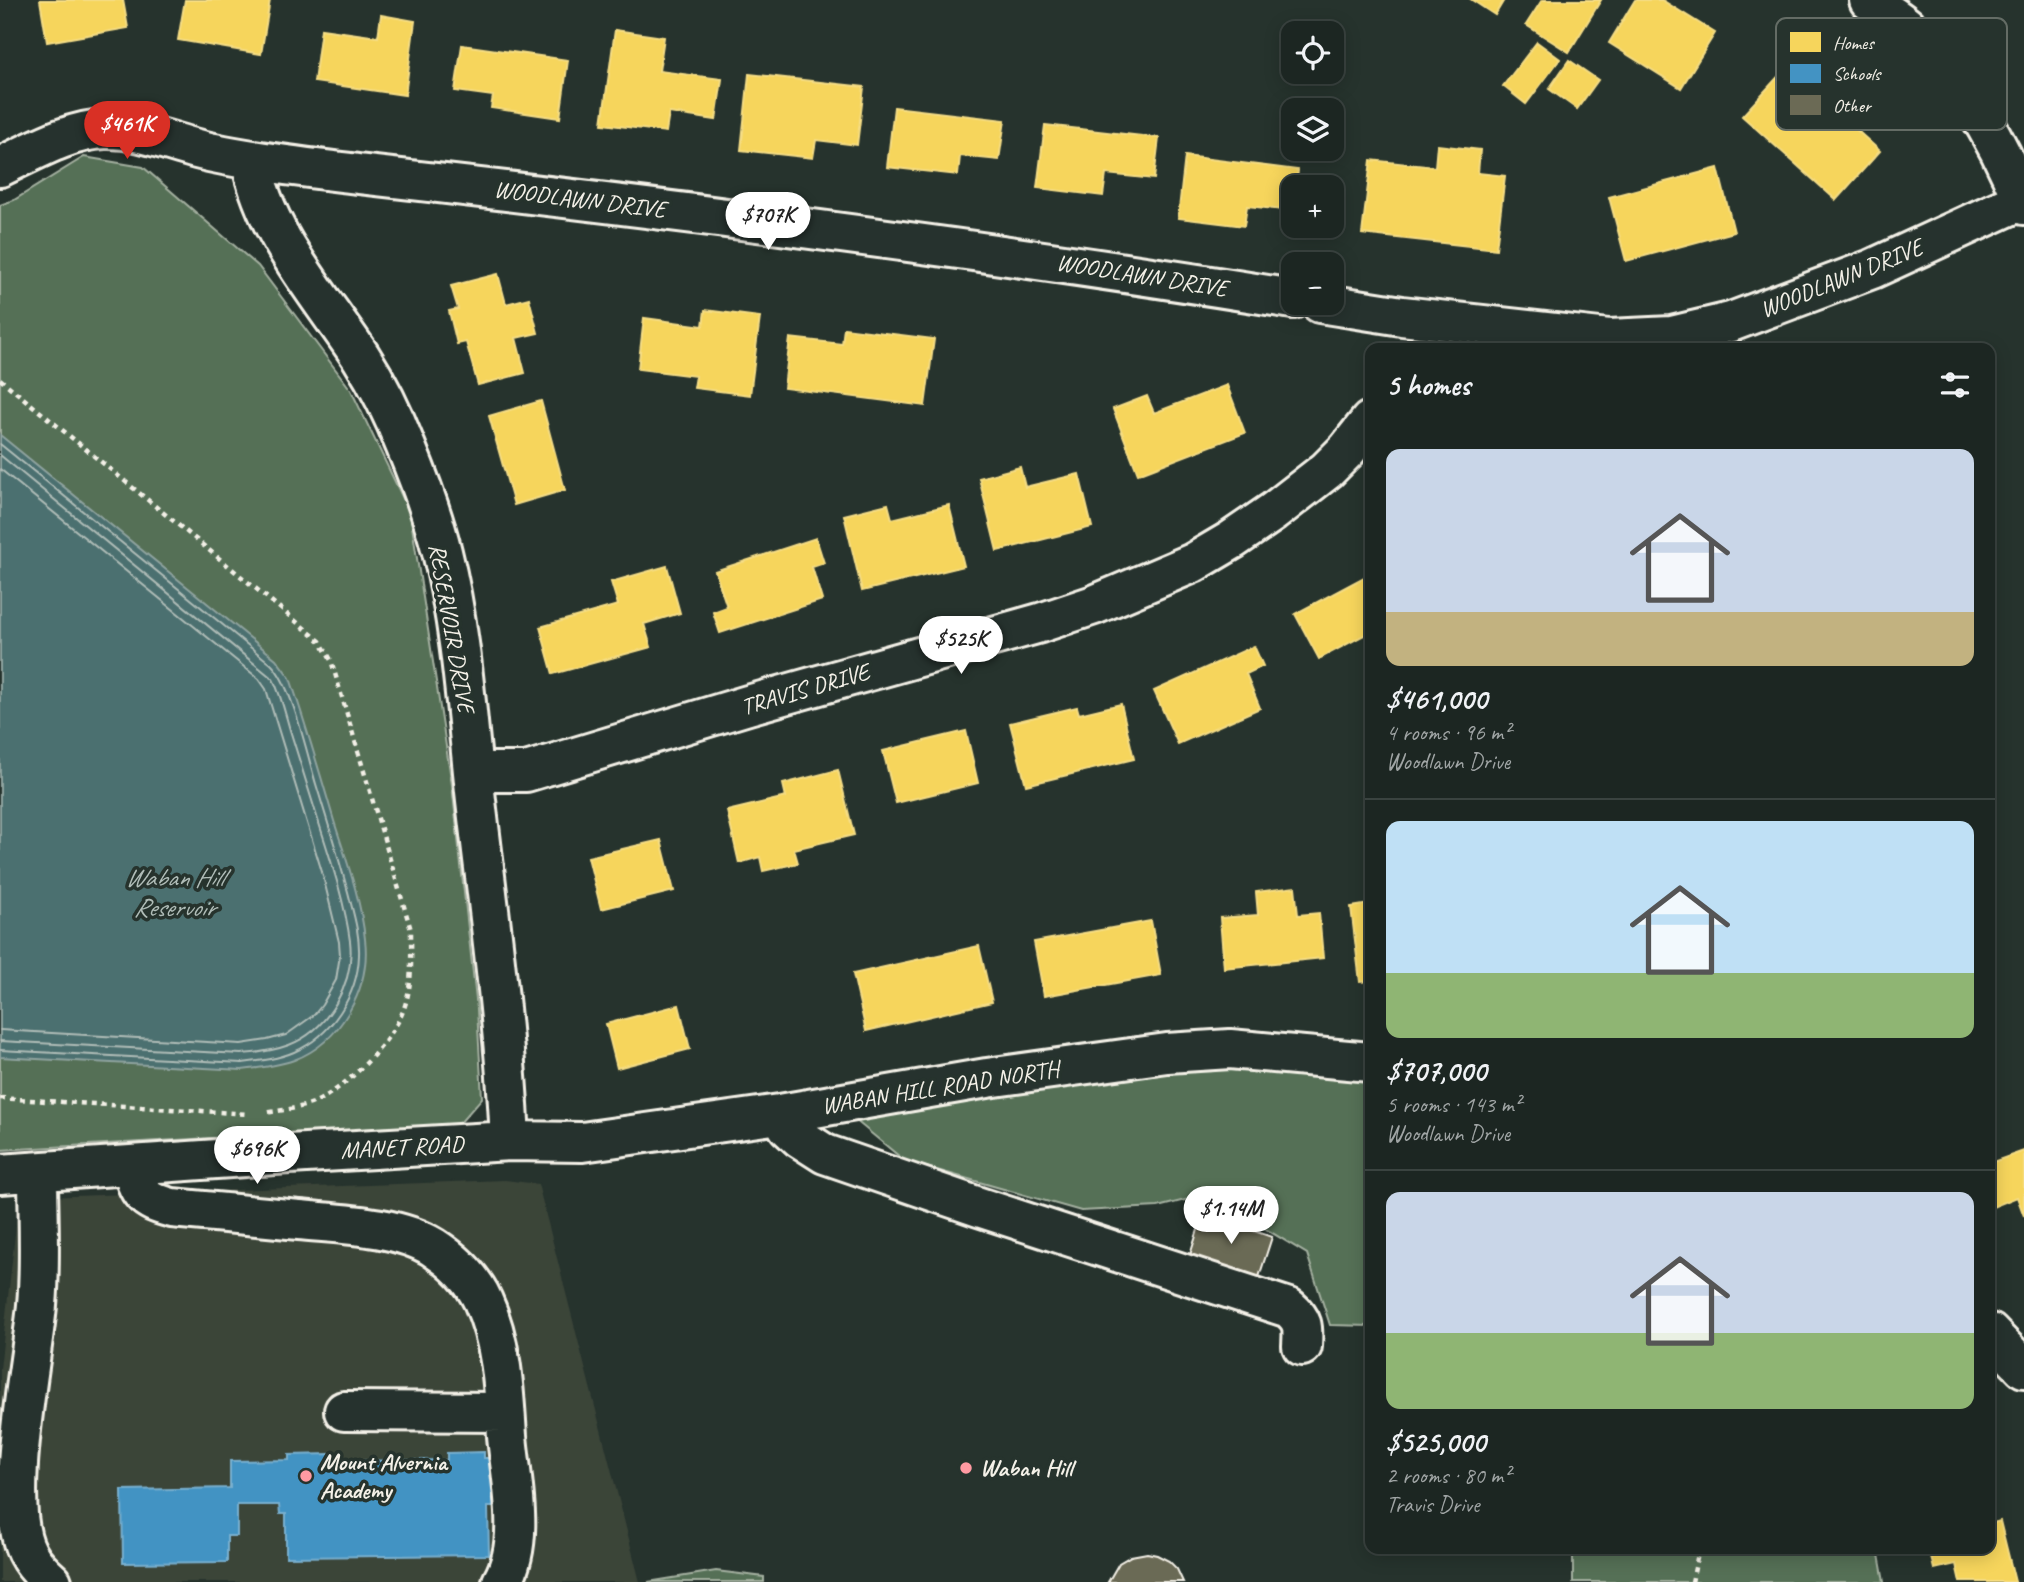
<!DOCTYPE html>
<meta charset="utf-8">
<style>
body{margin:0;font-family:Caveat,sans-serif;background:#252e2a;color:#f1f3f6;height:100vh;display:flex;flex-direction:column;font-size:26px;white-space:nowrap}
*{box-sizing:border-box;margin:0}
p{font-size:23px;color:#a0a5a5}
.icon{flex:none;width:38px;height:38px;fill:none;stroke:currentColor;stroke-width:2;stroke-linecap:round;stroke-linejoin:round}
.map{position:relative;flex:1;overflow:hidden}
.details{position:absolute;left:1365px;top:343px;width:630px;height:1211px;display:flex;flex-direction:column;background:#1c2622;border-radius:14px;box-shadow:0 4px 18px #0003,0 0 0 2px #3a4340}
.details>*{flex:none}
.buttons{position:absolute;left:1281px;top:21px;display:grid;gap:14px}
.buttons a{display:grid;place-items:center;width:63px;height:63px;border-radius:14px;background:#1c2622;box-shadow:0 4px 18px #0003,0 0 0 2px #3a4340;font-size:35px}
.price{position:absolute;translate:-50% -60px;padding:0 16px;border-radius:24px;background:#fff;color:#222;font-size:23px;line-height:46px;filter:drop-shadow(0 2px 4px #0008)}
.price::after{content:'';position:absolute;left:50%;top:42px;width:21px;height:16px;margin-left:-10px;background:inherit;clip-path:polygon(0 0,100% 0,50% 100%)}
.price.current{background:#d93025;color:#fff}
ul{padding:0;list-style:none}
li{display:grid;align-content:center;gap:14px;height:371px;padding:0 21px}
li+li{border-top:2px solid #3a4340}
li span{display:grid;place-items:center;height:217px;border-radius:14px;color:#555}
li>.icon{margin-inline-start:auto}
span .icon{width:126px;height:126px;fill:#fffc;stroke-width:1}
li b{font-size:30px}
h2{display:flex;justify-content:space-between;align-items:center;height:84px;padding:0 21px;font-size:30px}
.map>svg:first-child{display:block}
</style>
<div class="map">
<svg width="2024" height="1582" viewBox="0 0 2024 1582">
<rect width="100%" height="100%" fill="#26332d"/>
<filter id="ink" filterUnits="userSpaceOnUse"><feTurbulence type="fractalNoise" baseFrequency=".0143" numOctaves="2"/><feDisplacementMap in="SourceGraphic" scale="14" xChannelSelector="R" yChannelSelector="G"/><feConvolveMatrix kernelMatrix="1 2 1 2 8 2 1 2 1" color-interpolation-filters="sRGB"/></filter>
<g filter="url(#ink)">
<path fill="#3b4439" d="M505 1180 538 1184 640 1582H0V1369L19 1198Z"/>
<path fill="#557057" stroke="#a4b0a0" stroke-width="2" d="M84 157 143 167 258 266 351 390 410 513 452 785 477 1009 482 1098 459 1124 0 1150V205L14 200Z
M1186 1066 1370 1076V1326L1330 1325 1307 1254 1208 1194 1158 1207 1081 1211 905 1161 855 1120Z
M1573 1549H1878L1884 1582H1573Z
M716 1571 764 1577V1582H648Z"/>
<path fill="#4b6f6f" stroke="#8fa39f" stroke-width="2" d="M0 435 276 659 290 678C306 725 320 773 334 821 346 859 361 899 365 939 371 988 341 1042 294 1060 277 1066 260 1068 242 1070L0 1057Z"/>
<path fill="#f6d55c" stroke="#f5dd86" stroke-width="2" d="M40 0H123L128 28 47 42Z
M185 0H270L261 54 178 40Z
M1472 0H1504L1495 15Z
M1542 0H1601L1569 52 1526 25Z
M1635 0H1662L1715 33 1681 88 1609 43Z
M381 15 415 21 405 95 314 82 321 29 378 37Z
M615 30 664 37 659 71 722 79 716 120 669 113 666 132 602 124Z
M1537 42 1560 59 1526 104 1503 86Z
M462 45 568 60 560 118 491 108 493 96 455 91Z
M1569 60 1598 80 1577 109 1549 89Z
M1787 67 1880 151 1836 200 1742 116Z
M749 74 864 87 857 145 816 140 813 158 741 150Z
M894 107 1005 120 999 160 960 156 958 175 887 167Z
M1045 125 1159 138 1154 179 1106 174 1103 196 1037 188Z
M1437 145 1480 150 1478 173 1505 176 1496 249 1362 234 1371 160 1435 167Z
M1185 156 1298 170 1296 187H1293V211L1247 206 1244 226 1178 218Z
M1718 168 1734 232 1626 261 1609 197Z
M498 274 506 304 529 298 538 333 516 338 525 373 478 385 466 342 457 344 449 311 458 309 451 286Z
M705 310 760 317 750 395 694 388 696 376 638 369 644 318 703 326Z
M844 328 934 339 925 406 784 388 790 338 842 344Z
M1227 385 1245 433 1138 474 1113 409 1147 396 1154 413Z
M541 401 565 490 514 505 489 416Z
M1020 467 1025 487 1079 474 1092 527 997 551 979 478Z
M888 504 892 519 949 505 964 566 862 591 844 515Z
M816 538 824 563 812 567 822 600 720 633 713 612 727 607 715 571Z
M667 566 680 613 644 624 651 647 553 674 540 627 618 605 611 582Z
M1370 574V632L1319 659 1295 614Z
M1254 646 1263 666 1246 674 1260 708 1178 744 1154 691Z
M1121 704 1134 759 1026 785 1010 723 1077 707 1079 714Z
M966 731 978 783 896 803 883 751Z
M838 770 854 835 794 849 798 863 763 871 760 857 739 863 727 811 786 797 783 784Z
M661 840 674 891 601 909 588 857Z
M1295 887 1298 915 1319 913 1323 958 1224 968 1220 918 1258 915 1256 892Z
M1370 904V981L1360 982 1351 907Z
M1151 921 1161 975 1044 996 1034 942Z
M979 946 992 1002 866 1031 853 974Z
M679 1005 690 1049 617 1068 606 1024Z
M2024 1151V1216L2017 1197 1990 1208V1163Z
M2000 1521 2015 1582H1960L1956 1564 1934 1569 1929 1549H1990V1524Z"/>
<path fill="#4393c3" stroke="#78afce" stroke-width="2" d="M484 1452V1458H491L492 1488H498V1507H488L489 1555 286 1557V1514H280L279 1505H237V1536H227V1562L123 1563 122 1490 230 1488V1461L289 1460V1455L331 1454V1461L447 1460V1453Z"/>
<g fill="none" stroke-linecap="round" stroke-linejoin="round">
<path stroke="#b0bdb8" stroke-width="2" d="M0 444 271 664C292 684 307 754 316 784 327 820 338 855 348 892 353 912 360 934 359 955 358 995 331 1036 294 1052 278 1059 259 1061 242 1063L0 1050
M0 455 273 679C281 695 285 713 290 730 298 755 306 781 314 807 327 850 344 896 350 941 355 983 328 1030 289 1045 273 1051 257 1053 241 1054L0 1041
M0 469 259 679 266 689 322 872 339 942 340 955 336 980 322 1005 314 1015 286 1035 267 1040 241 1044 0 1030"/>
</g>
<path fill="#6b6a55" stroke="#f4f1e8" stroke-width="2" d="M1203 1214 1272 1237 1259 1277 1190 1255Z
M1147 1553 1157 1555 1169 1561 1177 1569 1183 1582H1108L1119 1563 1131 1556Z"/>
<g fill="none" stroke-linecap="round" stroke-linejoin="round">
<g stroke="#f4f1e8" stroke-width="44">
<path id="minor" d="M1869 0C1882 10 1897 18 1909 29 1962 76 1998 140 2024 205
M251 160C265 234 320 295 361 357 379 385 394 416 406 447 420 481 433 516 442 552 463 636 467 724 477 809 490 920 505 1030 510 1141
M0 167C32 152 69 130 105 129 142 128 178 146 214 153 261 163 310 168 358 174 671 209 982 249 1293 299
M1320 303 1402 316 1609 339 1672 336 1731 322 1872 269 2022 200
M473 772H526L748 705 1040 623 1094 605 1193 563 1232 540 1273 512 1327 470 1347 450 1370 421
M780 1114 788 1127 800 1138 825 1154 979 1207 1289 1308C1304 1321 1303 1327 1302 1346
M131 1165C139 1194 142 1200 172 1208 214 1212 256 1216 299 1220 339 1224 397 1225 433 1247 453 1260 473 1279 483 1301 502 1343 504 1390 507 1436 511 1481 526 1541 502 1582
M38 1172C38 1216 41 1261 37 1305 32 1363 1 1506 28 1554 33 1564 43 1574 52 1582
M0 1174 289 1154 510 1141 582 1142 780 1114 987 1078 1167 1053 1230 1049 1370 1062
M1990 1333 2024 1368
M344 1411 505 1412"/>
</g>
<path stroke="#f4f1e8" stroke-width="4.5" stroke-dasharray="5 5" stroke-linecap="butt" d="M0 379 320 641 331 660 411 930C411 957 413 986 403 1011 391 1043 344 1090 313 1103 298 1109 280 1110 265 1113
M0 1098 249 1114
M1692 1582 1699 1549"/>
<use href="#minor" stroke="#26332d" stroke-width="38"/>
</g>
</g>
<g fill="#ff9aa2" stroke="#26332d" stroke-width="2.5">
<circle cx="966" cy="1468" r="7"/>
<circle cx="306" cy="1476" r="7"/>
</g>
<g text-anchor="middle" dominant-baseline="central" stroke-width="7" stroke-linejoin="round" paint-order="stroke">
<g font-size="24" fill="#f4f1e8" stroke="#26332d">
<text transform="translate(580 199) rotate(7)">WOODLAWN DRIVE</text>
<text transform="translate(1142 275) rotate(9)">WOODLAWN DRIVE</text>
<text transform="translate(1841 278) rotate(-22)">WOODLAWN DRIVE</text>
<text transform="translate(452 628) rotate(80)">RESERVOIR DRIVE</text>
<text transform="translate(805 689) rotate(-16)">TRAVIS DRIVE</text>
<text transform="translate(940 1087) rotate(-9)">WABAN HILL ROAD NORTH</text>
<text transform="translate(402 1147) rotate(-3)">MANET ROAD</text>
</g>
<g font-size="24" font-weight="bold" fill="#f4f1e8" stroke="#26332d" text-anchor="start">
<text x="320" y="1462">Mount Alvernia<tspan x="320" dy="28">Academy</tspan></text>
<text x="980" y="1468">Waban Hill</text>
</g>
<g font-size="26" font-style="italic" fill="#b0bdb8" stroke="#26332d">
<text x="174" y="877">Waban Hill<tspan x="174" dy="30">Reservoir</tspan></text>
</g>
</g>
<rect x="1776" y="18" width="231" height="112" rx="10" fill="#26332d" stroke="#646c65" stroke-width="2"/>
<rect x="1790" y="32" width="31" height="20" fill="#f6d55c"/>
<rect x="1790" y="64" width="31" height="19" fill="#4393c3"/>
<rect x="1790" y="95" width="31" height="20" fill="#6b6a55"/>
<g font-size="19" fill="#f4f1e8">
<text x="1833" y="49">Homes</text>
<text x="1833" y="80">Schools</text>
<text x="1833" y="112">Other</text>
</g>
</svg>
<div class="buttons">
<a><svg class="icon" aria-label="locate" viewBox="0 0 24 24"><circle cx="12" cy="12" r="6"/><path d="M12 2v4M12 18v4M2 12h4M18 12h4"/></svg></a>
<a><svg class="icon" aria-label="layers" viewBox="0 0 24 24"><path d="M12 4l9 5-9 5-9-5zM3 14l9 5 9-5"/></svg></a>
<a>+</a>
<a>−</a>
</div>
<b class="price current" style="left:127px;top:161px">$461K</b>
<b class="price" style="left:768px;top:252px">$707K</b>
<b class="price" style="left:961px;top:676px">$525K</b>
<b class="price" style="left:257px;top:1186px">$696K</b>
<b class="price" style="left:1231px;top:1246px">$1.14M</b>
<section class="details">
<h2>5 homes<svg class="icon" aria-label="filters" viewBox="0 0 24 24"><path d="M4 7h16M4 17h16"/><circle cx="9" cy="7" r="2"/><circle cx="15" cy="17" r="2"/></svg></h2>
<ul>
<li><span style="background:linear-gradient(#c9d6e8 75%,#c2b280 0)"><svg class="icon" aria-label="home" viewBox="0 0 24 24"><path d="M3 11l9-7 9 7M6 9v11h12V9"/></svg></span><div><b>$461,000</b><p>4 rooms · 96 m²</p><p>Woodlawn Drive</p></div></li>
<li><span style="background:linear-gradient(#bfe0f5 70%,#8fb573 0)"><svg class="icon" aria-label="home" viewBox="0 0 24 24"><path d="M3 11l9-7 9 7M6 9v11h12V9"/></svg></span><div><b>$707,000</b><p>5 rooms · 143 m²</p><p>Woodlawn Drive</p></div></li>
<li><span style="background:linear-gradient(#c9d6e8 65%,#8fb573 0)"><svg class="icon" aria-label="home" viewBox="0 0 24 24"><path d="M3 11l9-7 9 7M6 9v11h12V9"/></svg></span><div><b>$525,000</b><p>2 rooms · 80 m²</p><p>Travis Drive</p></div></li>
</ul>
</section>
</div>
